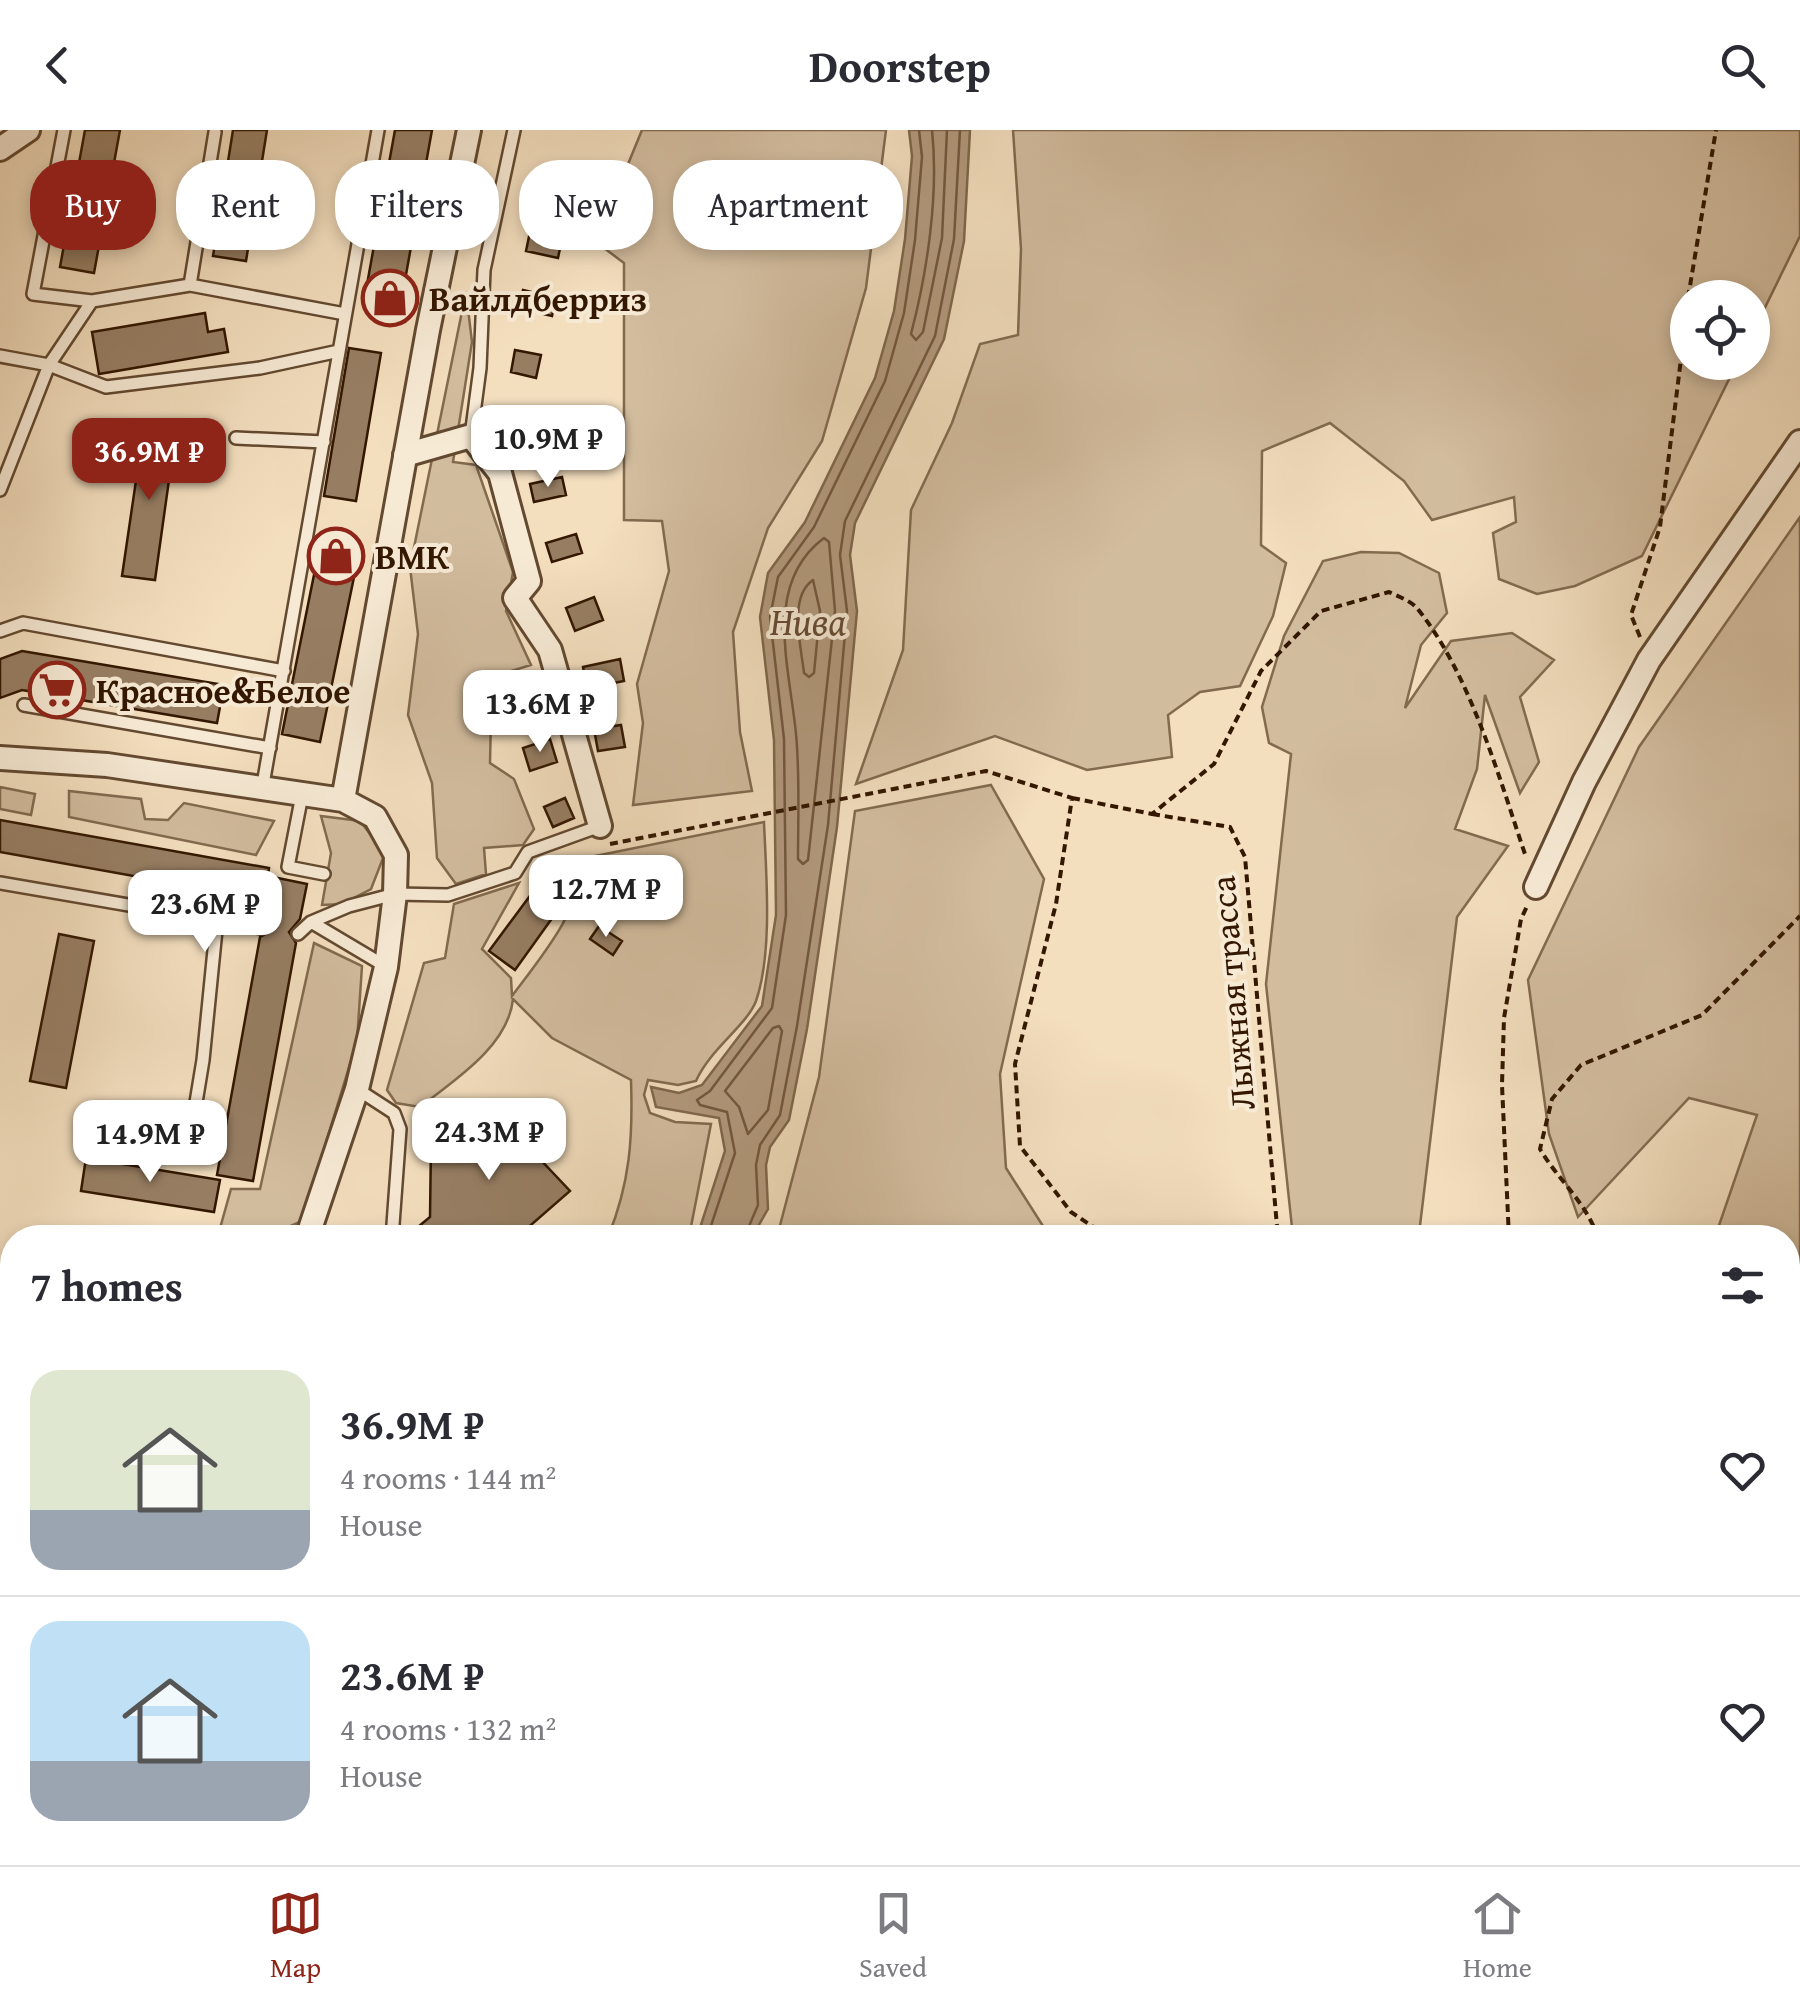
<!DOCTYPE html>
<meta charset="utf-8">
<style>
body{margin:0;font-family:"Gentium Book Plus",serif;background:#f2f2f3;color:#2b2b33;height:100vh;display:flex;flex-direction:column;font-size:38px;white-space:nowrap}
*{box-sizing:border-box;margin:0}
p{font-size:32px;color:#7c7c81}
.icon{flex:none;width:55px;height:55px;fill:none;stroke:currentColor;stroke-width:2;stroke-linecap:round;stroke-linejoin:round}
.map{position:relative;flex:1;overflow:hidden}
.details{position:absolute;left:0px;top:1095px;width:1800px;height:640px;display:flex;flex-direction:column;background:#fff;border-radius:40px 40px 0 0;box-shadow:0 5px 15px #0003}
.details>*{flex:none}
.guide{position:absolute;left:30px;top:30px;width:1000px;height:90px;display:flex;gap:20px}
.buttons{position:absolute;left:1670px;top:150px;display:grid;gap:20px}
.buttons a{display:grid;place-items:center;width:100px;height:100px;border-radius:50%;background:#fff;box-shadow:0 5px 15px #0003;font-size:50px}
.price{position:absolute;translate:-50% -85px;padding:0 22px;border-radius:20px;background:#fff;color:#222;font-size:32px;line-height:65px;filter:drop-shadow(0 2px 5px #0008)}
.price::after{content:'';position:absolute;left:50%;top:60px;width:30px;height:22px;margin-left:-15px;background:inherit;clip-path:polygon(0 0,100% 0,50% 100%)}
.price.on{background:#8f2418;color:#fff}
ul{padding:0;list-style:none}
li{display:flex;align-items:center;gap:30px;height:250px;padding:0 30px}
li+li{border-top:2px solid #e1e1e2}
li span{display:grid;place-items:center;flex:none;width:280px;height:200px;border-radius:30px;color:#555}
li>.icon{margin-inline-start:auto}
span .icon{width:120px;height:120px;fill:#fffc;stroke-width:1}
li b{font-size:42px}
h2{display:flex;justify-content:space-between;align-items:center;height:120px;padding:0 30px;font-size:42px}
.tag{padding:0 35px;border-radius:40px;background:#fff;box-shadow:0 5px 15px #0003;font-size:35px;line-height:90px}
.tag.on{background:#8f2418;color:#fff}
header{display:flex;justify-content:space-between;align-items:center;height:130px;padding:0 30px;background:#fff;font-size:45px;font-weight:700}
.tab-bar{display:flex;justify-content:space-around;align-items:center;height:140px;border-top:2px solid #e1e1e2;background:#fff;font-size:28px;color:#7c7c81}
.tab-bar a{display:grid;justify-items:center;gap:5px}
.tab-bar .on{color:#8f2418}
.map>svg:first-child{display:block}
</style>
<header><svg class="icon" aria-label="back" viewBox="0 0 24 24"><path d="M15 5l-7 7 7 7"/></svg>Doorstep<svg class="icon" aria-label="search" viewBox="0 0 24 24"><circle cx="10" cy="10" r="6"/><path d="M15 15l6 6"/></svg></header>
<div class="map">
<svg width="1800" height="1735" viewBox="0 0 1800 1735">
<rect width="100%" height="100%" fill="#f3debe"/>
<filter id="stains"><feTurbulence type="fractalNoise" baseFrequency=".002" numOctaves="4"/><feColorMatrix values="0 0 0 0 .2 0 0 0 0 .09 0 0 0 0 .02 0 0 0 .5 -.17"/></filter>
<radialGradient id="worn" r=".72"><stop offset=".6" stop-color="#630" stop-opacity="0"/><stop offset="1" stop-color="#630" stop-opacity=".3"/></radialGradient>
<path fill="#d2bc9e" stroke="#826a4f" stroke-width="2.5" d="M642 0H886L866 158 822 311 768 398 733 502 740 602 752 661 633 675 643 593 637 554 669 441 662 391 624 390V133L596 112Z
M1013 0H1800V106L1753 202 1752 168H1688V232L1737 233 1642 426 1575 456 1537 464 1499 449 1493 403 1516 392 1514 367 1432 390 1404 351 1330 293 1262 321 1261 415 1286 433 1273 486 1240 556 1200 562 1168 585 1172 627 1087 640 995 606 856 654 903 520 911 380 952 293 980 214 1018 205 1021 119Z
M466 162 472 212 453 332 476 335 513 442 506 481 531 535 482 550 491 587 490 633 514 649 534 699 523 715 484 718 486 744 456 754 437 728 432 653 408 585 418 504 410 437Z
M1800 387V1321L1788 1314V1108L1715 1107 1757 985 1689 968 1578 1087 1549 1004 1528 850 1639 617Z
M1361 422 1399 423 1439 443 1447 483 1421 515 1405 578 1451 511 1512 503 1554 530 1520 567 1539 632 1520 663 1485 565 1477 639 1455 699 1508 716 1457 787 1419 1104 1293 1107 1266 854 1291 624 1269 613 1262 577 1284 506 1323 431Z
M991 655 1044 749 1000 944 1006 1038 1050 1107H777L819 947 855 681Z
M0 657 35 664 31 685 0 679Z
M69 661 141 669 145 689 168 690 184 673 274 691 256 725 69 687Z
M321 686 360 691 385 723 371 759 342 774 322 775 331 723Z
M764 692C766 743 773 822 756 871 747 895 710 919 696 951L678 955 648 950 644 965 650 983 675 992 711 994 689 1107H608C630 1053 633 1008 631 950L552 908 513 869C508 916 456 949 420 977L396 973 387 960 424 833 445 828 454 774 519 753 482 819 511 848 512 866C545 822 578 784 585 728Z
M314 813 362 836 357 911 302 1091 266 1107 219 1102 231 1059H260Z
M1788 1365 1800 1370V1711L1788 1664Z
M12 1679V1722L99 1723 90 1735H0V1696Z
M1101 1722H1158V1723L1150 1735H1092Z
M1452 1722H1702L1705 1735H1446Z
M538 1723V1722L612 1723 608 1735H530Z
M634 1723V1722L904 1723 897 1735H629Z"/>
<path fill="#b29a7d" stroke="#7f664b" stroke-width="2.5" d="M909 0H970L964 111 944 209 855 393 850 425 857 481 837 697 807 899 789 990 770 1017 766 1035 768 1079 752 1107H697L725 1021 719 988 656 977 651 957 679 963 702 955 762 876 776 785 774 610 760 487 768 443 805 392 875 248 894 181 905 109 912 26Z
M393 1722 475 1723V1735H386Z"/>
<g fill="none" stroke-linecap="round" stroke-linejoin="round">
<path stroke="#72583e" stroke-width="2.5" d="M932 0C939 65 927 143 911 204L916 210 923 202 942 108 947 0
M824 408 829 412 835 481 808 730 803 734 798 729C798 687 800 645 796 604 790 539 762 454 824 408Z
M813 450 820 481 814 543 809 547 804 543C801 516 788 467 813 450Z
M779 896 782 901 768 980 748 1004 739 977 725 961 773 898Z
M707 1108 735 1023 727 982 700 975 697 970 710 961 772 878 786 785 784 609 770 487 778 447 814 397 885 251 904 183 915 110 922 27 919 0
M744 1108 758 1075 756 1035 760 1015 780 985 797 896 828 695 847 481 840 425 845 391 935 206 954 109 960 0"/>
</g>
<path fill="#977e63" stroke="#331700" stroke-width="2.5" d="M85 0H120L94 143 60 137Z
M233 0H267L246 131 213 126Z
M395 0H432L400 178 364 171Z
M542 40 570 45 567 65 539 60Z
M531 97 563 104 558 128 526 121Z
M523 160 556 168 552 186 518 178Z
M205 183 208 202 224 199 228 222 99 244 92 202Z
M349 218 381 223 356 371 324 366Z
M515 220 541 225 536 248 511 242Z
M144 296 176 300 155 450 122 446Z
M562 347 566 365 534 372 530 354Z
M576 404 582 423 552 432 546 413Z
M321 410 360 418 320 612 282 604Z
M594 467 603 490 575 501 566 478Z
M22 521 224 555 217 593 22 560 0 568V529Z
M620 529 624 551 587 558 583 537Z
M532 556 538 573 502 585 496 568Z
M621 595 625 617 598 621 594 599Z
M550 609 557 632 530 641 523 618Z
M565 668 574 688 553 697 544 677Z
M0 690 269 738 268 746 307 754 300 789 289 802 296 813 253 1051 217 1045 260 807 271 801 263 789 267 770 0 722Z
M538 755 563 773 515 840 489 821Z
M599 796 622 811 613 825 590 809Z
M59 804 94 811 66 958 30 951Z
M503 973 530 1000 520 1008 570 1061 516 1108H427L418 1097 430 1087 431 1012H457Z
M86 1028 220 1050 214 1082 81 1061Z"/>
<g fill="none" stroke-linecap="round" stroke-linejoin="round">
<g stroke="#634930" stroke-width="16">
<path id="lane" d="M64 0 33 164 92 171 190 155 345 184
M190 155 215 2
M0 226 49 235 106 257 260 238 339 221
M471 306 480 238 484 140 514 0
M236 308 324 312
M0 360 49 235 92 171
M0 501 23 493 284 541
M24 575 270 618
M262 660 378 0
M302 665 288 737 324 744
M0 753 262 798
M311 792 385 836
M298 804 311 792 349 776 395 764 448 765 515 743 528 722 600 696
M357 959 394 983 400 999 392 1108
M88 1006 188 1021 203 930 217 790
M0 1391 12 1429 0 1450
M0 1464 12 1471
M106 1735 114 1722"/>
</g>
<g stroke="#634930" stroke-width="28">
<path id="street" d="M0 19 28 0
M405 325 471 306 500 343 529 451 515 468 550 520 600 696
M0 628 107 635 343 670 375 687 396 725 395 764 386 837 357 959 307 1108
M343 670 428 200 469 0
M1536 757 1584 652 1649 530 1800 312
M0 1671 12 1653"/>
</g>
<path stroke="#331700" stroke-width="4" stroke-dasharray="8 5" stroke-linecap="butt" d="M1688 168 1716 0
M1640 507 1631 485 1660 397 1688 173
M1072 668 1152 684 1214 634 1261 541 1321 481 1389 462C1397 466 1409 470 1416 477 1470 542 1499 648 1526 727
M1152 684 1230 697 1245 727 1278 1108
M610 714 986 641 1072 668 1056 774 1015 934 1020 1016 1071 1082 1110 1108
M1509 1108 1502 955 1504 888 1521 789 1528 774
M1598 1108C1587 1073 1558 1050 1540 1019L1552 969 1581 935 1702 885 1800 786
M1800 1219V1387
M1788 1717 1800 1698
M1314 1722 1317 1735
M922 1735 929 1722
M1401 1735 1404 1722
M1775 1735 1784 1722"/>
<use href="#lane" stroke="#f7ead5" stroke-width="11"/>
<use href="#street" stroke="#f7ead5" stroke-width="22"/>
</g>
<defs>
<g id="shop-ring" transform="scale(2.875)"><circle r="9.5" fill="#f7ead5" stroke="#8f2418" stroke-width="1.5"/><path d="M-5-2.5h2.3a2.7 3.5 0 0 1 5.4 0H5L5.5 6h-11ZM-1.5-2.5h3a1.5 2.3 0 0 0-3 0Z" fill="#8f2418"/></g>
<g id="supermarket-ring" transform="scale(2.875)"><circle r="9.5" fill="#f7ead5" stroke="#8f2418" stroke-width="1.5"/><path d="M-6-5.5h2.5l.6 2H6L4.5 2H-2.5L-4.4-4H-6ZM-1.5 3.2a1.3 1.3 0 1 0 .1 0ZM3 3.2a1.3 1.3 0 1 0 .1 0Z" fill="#8f2418"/></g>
</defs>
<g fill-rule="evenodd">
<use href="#shop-ring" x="390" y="168"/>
<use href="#shop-ring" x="336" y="426"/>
<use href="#supermarket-ring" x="57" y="560"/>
</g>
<g text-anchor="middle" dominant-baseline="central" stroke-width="8" stroke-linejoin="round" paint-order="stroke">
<g font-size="35" font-weight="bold" fill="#331700" stroke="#f7ead5" text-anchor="start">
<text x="429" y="168">Вайлдберриз</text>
<text x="375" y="426">ВМК</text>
<text x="96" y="560">Красное&amp;Белое</text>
</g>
<g font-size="35" fill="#331700" stroke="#f7ead5">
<text transform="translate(1232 863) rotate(-95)">Лыжная трасса</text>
</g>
<g font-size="38" font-style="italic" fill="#664b32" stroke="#f7ead5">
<text x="808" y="491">Нива</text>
</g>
</g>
<rect width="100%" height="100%" filter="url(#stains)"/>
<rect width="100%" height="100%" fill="url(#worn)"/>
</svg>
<div class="buttons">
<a><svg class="icon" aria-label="locate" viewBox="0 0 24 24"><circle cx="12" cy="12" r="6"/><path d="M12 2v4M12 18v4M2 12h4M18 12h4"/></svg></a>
</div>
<b class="price" style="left:548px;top:360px">10.9M ₽</b>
<b class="price on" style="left:149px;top:373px">36.9M ₽</b>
<b class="price" style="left:540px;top:625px">13.6M ₽</b>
<b class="price" style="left:606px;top:810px">12.7M ₽</b>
<b class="price" style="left:205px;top:825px">23.6M ₽</b>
<b class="price" style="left:489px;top:1053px">24.3M ₽</b>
<b class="price" style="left:150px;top:1055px">14.9M ₽</b>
<div class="guide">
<a class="tag on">Buy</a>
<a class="tag">Rent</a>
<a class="tag">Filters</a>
<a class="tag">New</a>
<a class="tag">Apartment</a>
</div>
<section class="details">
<h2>7 homes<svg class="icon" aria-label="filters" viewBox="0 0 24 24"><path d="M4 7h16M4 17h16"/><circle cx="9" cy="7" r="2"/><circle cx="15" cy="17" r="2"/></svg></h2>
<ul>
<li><span style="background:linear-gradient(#dfe7d0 70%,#9aa5b1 0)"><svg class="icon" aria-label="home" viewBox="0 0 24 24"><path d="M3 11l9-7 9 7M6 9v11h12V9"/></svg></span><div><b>36.9M ₽</b><p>4 rooms · 144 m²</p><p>House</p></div><svg class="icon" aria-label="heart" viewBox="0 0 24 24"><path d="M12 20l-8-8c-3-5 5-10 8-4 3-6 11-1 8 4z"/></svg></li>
<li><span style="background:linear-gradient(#bfe0f5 70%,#9aa5b1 0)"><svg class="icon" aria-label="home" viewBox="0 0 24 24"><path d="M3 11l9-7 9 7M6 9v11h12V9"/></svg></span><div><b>23.6M ₽</b><p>4 rooms · 132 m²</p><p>House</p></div><svg class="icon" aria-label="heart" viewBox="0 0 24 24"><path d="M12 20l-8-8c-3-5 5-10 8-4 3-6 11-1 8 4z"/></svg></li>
</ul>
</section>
</div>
<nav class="tab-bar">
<a class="on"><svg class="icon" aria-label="map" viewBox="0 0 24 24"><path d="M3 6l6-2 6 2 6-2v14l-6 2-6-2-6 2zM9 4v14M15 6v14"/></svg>Map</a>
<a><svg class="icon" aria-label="saved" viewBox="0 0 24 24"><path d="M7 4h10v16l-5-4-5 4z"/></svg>Saved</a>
<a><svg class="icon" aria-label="home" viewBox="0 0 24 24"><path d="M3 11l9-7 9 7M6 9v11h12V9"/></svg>Home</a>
</nav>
